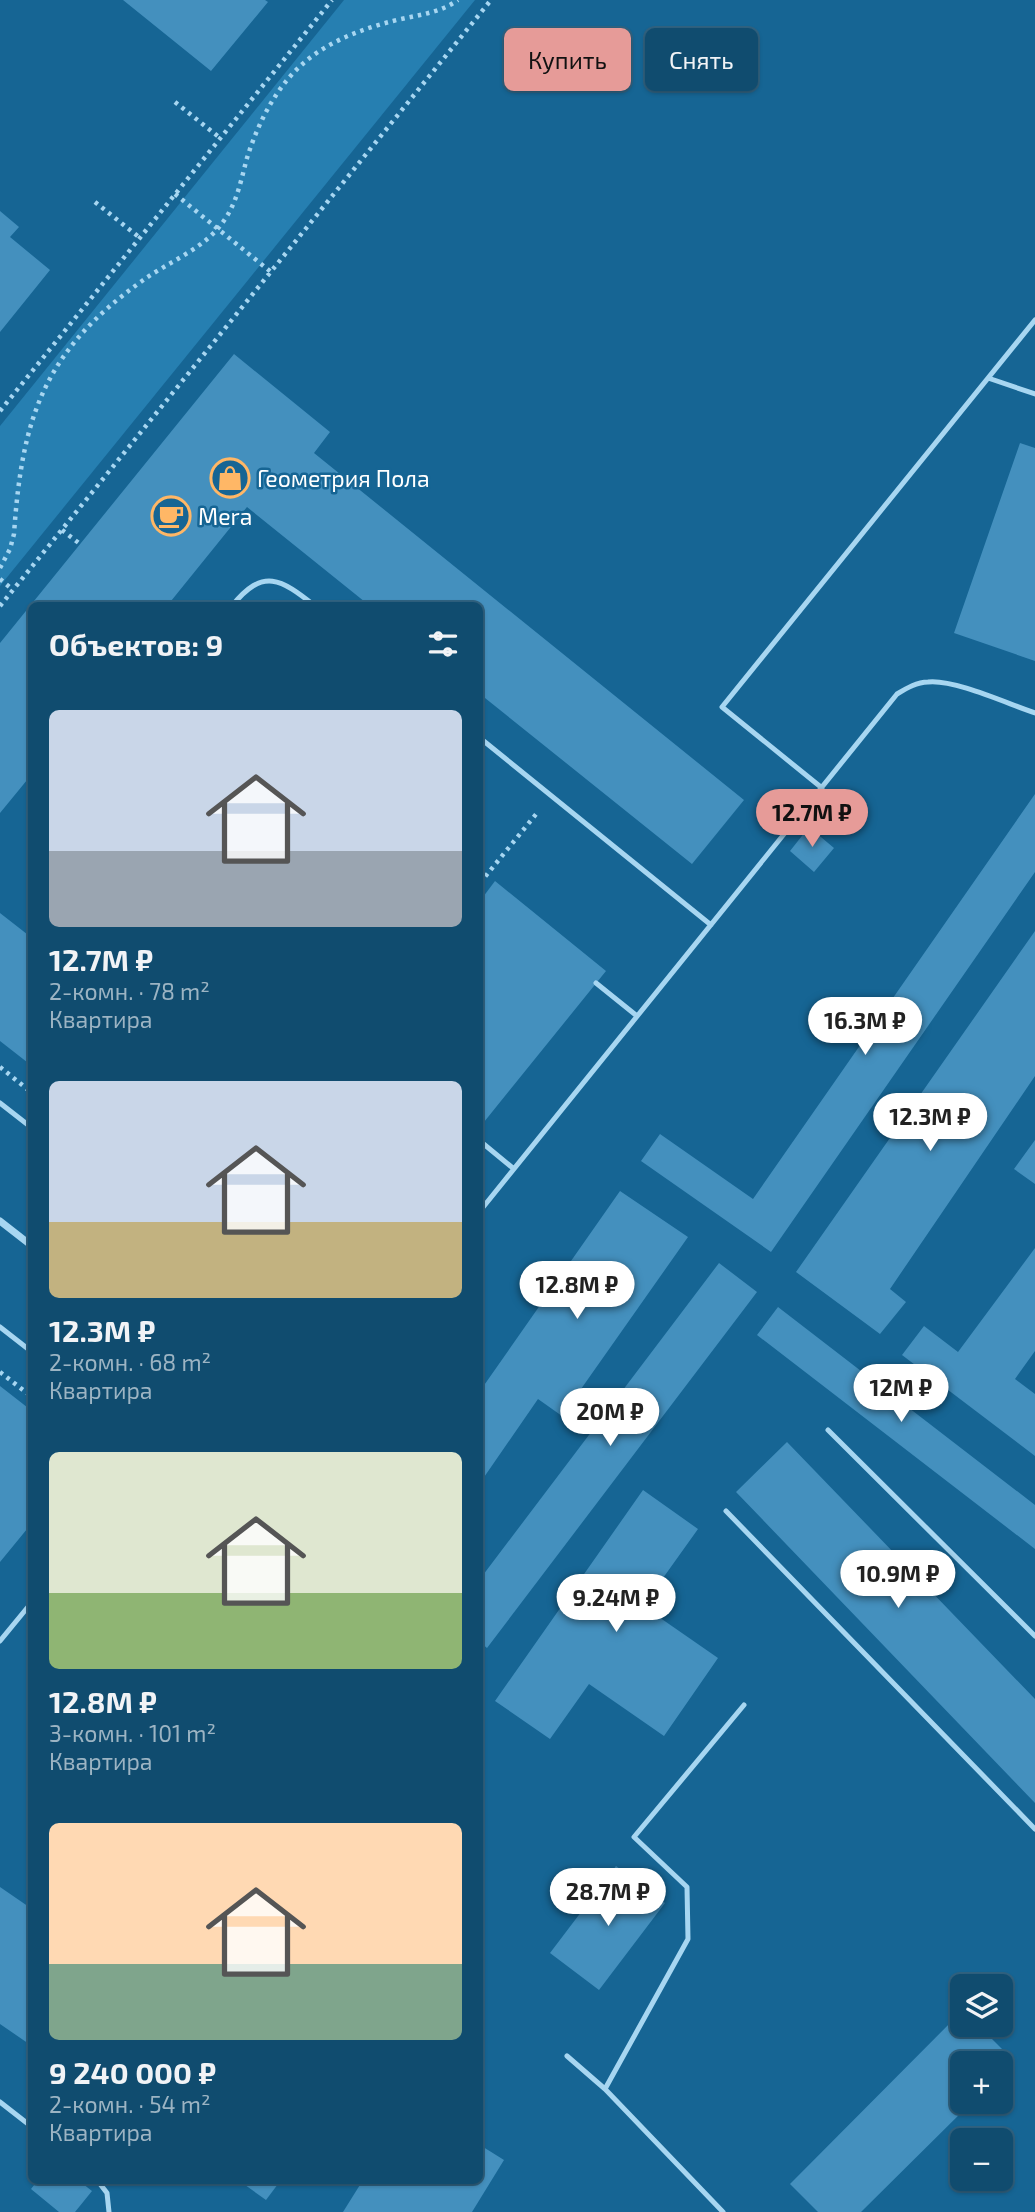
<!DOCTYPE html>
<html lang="ru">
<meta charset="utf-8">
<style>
body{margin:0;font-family:"Exo 2",sans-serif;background:#195374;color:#f1f3f6;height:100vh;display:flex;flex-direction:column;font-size:26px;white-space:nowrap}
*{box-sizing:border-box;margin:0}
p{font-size:23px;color:#9cb4c3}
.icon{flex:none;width:38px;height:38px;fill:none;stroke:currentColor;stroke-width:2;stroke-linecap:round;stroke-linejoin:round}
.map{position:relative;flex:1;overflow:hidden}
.details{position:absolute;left:28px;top:602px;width:455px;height:1582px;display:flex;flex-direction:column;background:#104c6f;border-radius:10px;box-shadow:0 2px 5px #0004,0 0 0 2px #306382}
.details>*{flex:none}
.top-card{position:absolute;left:504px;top:28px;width:425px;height:63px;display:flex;gap:14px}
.controls{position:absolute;left:950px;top:1974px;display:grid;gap:14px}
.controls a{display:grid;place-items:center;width:63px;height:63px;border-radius:10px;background:#104c6f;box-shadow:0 2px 5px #0004,0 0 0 2px #306382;font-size:35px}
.price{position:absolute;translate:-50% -60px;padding:0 16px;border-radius:24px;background:#fff;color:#222;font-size:23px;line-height:46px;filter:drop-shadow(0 2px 4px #0008)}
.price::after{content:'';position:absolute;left:50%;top:42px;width:21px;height:16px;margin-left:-10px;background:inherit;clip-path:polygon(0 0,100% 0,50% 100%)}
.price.on{background:#e69b98;color:#111}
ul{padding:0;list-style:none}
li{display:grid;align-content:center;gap:14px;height:371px;padding:0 21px}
li span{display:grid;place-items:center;height:217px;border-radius:10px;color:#555}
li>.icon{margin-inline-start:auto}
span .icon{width:126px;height:126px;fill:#fffc;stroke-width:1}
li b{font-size:30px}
h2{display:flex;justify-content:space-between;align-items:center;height:84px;padding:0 21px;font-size:30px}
.pill{padding:0 24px;border-radius:10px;background:#104c6f;box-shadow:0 2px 5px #0004,0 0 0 2px #306382;font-size:24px;line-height:63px}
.pill.on{background:#e69b98;color:#111}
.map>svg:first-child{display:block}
</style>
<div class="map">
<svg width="1035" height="2212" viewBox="0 0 1035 2212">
<rect width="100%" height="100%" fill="#166594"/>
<path fill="#267fb1" d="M344 0H475L0 586V426Z"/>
<path fill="#4490be" d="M123 0H265L268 2 211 71Z
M0 211 19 227 10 237 50 270 0 332Z
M234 354 330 432 314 453 744 800 692 864 480 694V606H370L247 507 167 606H32V774L0 813V643Z
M1020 443 1035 448V661L954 633Z
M1035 794V872L771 1252 641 1161 660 1134 753 1199Z
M809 827 834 848 814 872 790 851Z
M495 881 606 971 480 1127V901Z
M0 913 32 938V1066L0 1041Z
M1035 931V1076L890 1289 906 1302 880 1334 796 1272Z
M1035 1140V1184L1014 1169Z
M620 1191 688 1237 562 1416 538 1399 480 1483V1391Z
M1035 1248V1351L1015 1379 1035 1394V1456L902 1355 924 1326 958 1352Z
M719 1263 757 1292 487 1648 480 1642V1579Z
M778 1307 1035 1505V1549L757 1335Z
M0 1386 32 1411V1523L0 1562Z
M787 1442 1035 1699V1803L736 1492Z
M643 1490 698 1529 643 1606 718 1658 664 1736 589 1684 550 1739 495 1701Z
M616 1866 665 1903 599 1990 550 1953Z
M0 1887 32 1909V2046L0 2024Z
M962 2011V2025H978L1013 2060 1001 2073V2063H962V2102H972L861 2212H818L790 2184Z
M480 2145 504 2160 472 2212H343L363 2180H480Z
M38 2180H78L92 2191 75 2212H59L31 2189Z
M238 2180H281L266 2200Z"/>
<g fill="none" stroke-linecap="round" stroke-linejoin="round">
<path stroke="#a7d6f1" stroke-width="4.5" stroke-dasharray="3.5 5" stroke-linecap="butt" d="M175 102 220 138
M175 194 271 272
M95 202 140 238
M0 411 332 0
M62 530 80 544
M0 568 10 549 14 534C22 417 44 351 142 281 168 262 204 249 223 222 237 203 241 180 247 158 259 120 279 81 311 57 335 39 365 28 393 21 416 15 438 14 458 0
M0 579 13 590
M0 606 491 0
M480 883 537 813
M0 1067 32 1093
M0 1372 32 1397"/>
<path stroke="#a7d6f1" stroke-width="5" d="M988 378 1035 394
M232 606C263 567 281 579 315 606
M480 738 711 925
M822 788 722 707 1035 320
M32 858V874
M596 983 637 1016
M0 1103 32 1128
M480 1141 514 1169
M480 1211 897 694C907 688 917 682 928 682 954 679 1008 704 1035 713
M0 1327 32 1352
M828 1430 1035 1636
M726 1511 1035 1829
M0 1641 32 1602
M567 2056 605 2089
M0 2102 32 2127
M97 2180 107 2193 109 2212
M723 2212 605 2089 688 1939 687 1887 634 1837 744 1705"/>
<path stroke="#a7d6f1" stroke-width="7" d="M0 1221 32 1246"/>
</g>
<defs>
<g id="shop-ring" transform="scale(2.0125)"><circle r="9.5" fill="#166594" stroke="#ffb766" stroke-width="1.5"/><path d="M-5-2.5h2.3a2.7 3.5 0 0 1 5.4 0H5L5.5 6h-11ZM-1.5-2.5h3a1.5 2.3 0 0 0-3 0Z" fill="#ffb766"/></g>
<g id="cafe-ring" transform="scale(2.0125)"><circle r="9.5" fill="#166594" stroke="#ffb766" stroke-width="1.5"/><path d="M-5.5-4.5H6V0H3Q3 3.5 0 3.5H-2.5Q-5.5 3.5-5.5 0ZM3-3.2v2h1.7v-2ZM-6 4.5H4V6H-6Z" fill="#ffb766"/></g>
</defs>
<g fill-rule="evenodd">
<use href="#shop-ring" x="230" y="478"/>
<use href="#cafe-ring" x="171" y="516"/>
</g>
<g text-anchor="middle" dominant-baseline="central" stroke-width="5" stroke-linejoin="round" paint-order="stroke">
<g font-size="23" fill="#fff" stroke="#166594" text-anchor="start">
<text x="257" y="478">Геометрия Пола</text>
<text x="198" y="516">Mera</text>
</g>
</g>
</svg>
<div class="controls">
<a><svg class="icon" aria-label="layers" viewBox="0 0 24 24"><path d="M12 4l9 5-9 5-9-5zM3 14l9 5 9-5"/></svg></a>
<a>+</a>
<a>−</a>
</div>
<b class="price on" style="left:812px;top:849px">12.7M ₽</b>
<b class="price" style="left:865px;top:1057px">16.3M ₽</b>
<b class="price" style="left:930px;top:1153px">12.3M ₽</b>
<b class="price" style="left:577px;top:1321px">12.8M ₽</b>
<b class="price" style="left:901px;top:1424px">12M ₽</b>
<b class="price" style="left:610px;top:1448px">20M ₽</b>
<b class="price" style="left:898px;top:1610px">10.9M ₽</b>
<b class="price" style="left:616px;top:1634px">9.24M ₽</b>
<b class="price" style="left:608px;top:1928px">28.7M ₽</b>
<div class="top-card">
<a class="pill on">Купить</a>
<a class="pill">Снять</a>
</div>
<section class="details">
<h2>Объектов: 9<svg class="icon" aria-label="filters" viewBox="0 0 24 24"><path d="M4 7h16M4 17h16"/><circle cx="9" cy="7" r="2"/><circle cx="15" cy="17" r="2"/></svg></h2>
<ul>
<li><span style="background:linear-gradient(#c9d6e8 65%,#9aa5b1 0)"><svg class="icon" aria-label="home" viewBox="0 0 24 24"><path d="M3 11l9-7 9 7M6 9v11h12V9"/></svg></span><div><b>12.7M ₽</b><p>2-комн. · 78 m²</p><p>Квартира</p></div></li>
<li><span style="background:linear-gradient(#c9d6e8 65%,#c2b280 0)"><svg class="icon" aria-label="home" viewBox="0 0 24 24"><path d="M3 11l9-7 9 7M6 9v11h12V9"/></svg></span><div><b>12.3M ₽</b><p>2-комн. · 68 m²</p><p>Квартира</p></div></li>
<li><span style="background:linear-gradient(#dfe7d0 65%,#8fb573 0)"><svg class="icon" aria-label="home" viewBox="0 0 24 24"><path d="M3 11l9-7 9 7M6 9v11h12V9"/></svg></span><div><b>12.8M ₽</b><p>3-комн. · 101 m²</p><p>Квартира</p></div></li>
<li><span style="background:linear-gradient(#ffd9b3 65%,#7fa58c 0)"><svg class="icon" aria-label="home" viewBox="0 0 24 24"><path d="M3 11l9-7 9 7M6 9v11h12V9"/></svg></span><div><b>9 240 000 ₽</b><p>2-комн. · 54 m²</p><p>Квартира</p></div></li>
</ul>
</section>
</div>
